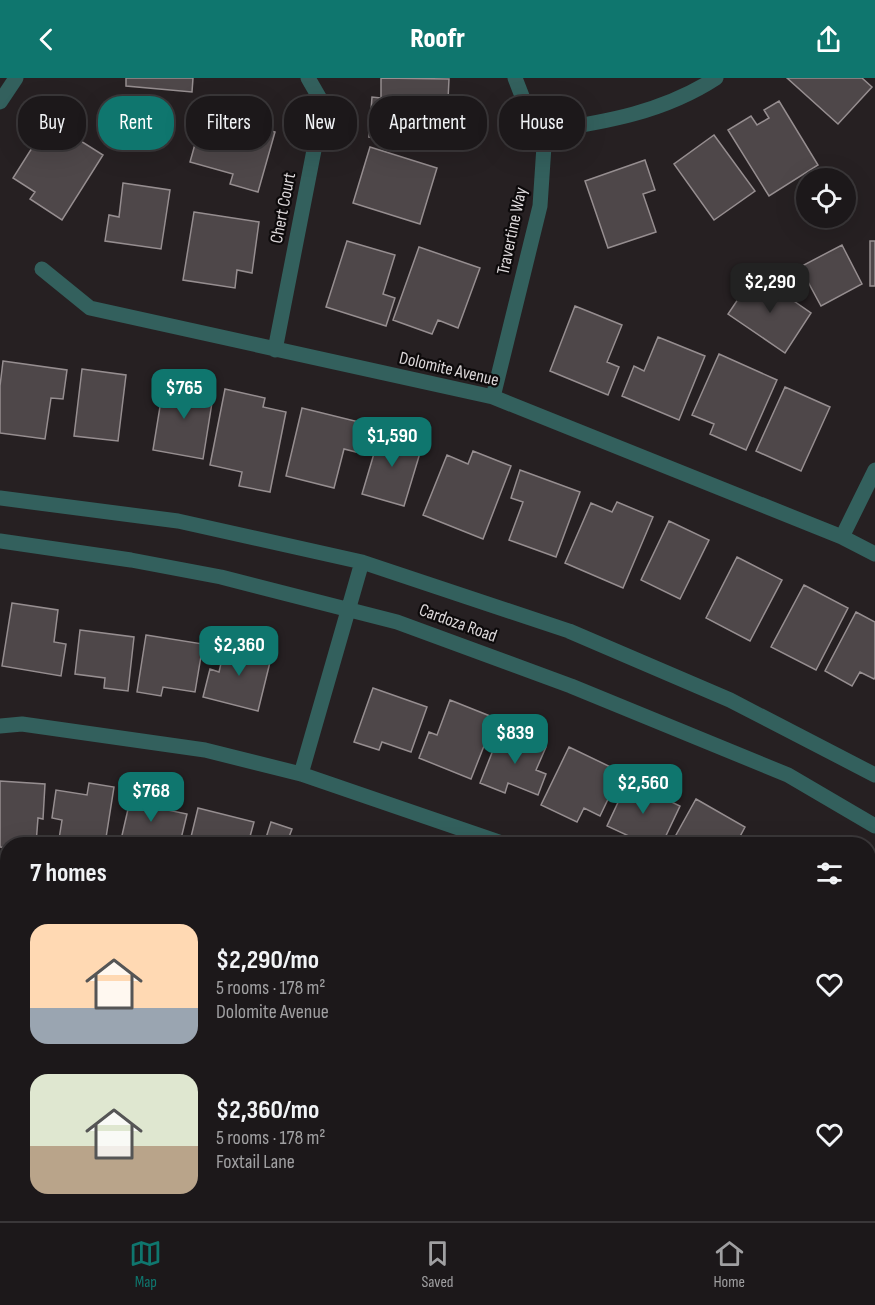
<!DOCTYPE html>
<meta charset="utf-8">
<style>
body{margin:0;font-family:"Sofia Sans Condensed",sans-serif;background:#252123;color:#f1f3f6;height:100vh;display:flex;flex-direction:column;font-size:22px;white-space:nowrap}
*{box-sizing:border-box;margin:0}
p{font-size:20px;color:#a0a0a2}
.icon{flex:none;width:33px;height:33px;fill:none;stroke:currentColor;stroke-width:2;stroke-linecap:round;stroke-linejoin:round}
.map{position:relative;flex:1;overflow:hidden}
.side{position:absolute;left:0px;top:759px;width:876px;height:384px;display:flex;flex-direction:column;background:#1c181a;border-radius:24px 24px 0 0;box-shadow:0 6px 24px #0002,0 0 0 2px #3a3739}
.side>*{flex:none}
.banner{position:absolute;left:18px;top:18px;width:840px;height:54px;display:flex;gap:12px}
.tools{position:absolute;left:796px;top:90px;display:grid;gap:12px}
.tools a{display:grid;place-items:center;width:60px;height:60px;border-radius:50%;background:#1c181a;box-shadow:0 6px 24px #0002,0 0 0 2px #3a3739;font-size:30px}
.price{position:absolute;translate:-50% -51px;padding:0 14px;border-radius:12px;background:#0f766e;color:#fff;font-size:20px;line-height:39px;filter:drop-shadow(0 2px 3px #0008)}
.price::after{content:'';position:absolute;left:50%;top:36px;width:18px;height:14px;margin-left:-9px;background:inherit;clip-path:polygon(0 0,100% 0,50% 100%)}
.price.selected{background:#222;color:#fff}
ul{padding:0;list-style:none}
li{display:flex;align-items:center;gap:18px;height:150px;padding:0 30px}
li span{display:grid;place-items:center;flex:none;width:168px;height:120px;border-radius:18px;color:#555}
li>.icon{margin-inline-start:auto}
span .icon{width:72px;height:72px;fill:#fffc;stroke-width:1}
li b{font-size:26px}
h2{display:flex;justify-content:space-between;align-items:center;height:72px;padding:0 30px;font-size:26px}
.pill{padding:0 21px;border-radius:24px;background:#1c181a;box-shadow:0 6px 24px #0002,0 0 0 2px #3a3739;font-size:21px;line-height:54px}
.pill.selected{background:#0f766e;color:#fff}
header{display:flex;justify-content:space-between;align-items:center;height:78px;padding:0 30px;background:#0f766e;color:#fff;font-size:27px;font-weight:800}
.tabs{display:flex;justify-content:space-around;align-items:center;height:84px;border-top:2px solid #3a3739;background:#1c181a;font-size:16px;color:#a0a0a2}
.tabs a{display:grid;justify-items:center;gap:3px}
.tabs .selected{color:#0f766e}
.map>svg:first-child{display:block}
</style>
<header><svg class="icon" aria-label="back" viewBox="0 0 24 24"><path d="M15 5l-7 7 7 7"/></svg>Roofr<svg class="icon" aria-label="share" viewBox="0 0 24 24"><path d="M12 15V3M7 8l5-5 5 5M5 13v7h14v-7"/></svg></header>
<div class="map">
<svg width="875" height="1143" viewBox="0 0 875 1143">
<rect width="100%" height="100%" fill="#262022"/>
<path fill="#4e4749" stroke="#968e90" stroke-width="1.5" d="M126 0H193L192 14 126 8Z
M381 0 449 1 446 64 369 59 372 19 381 20Z
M787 0H862L872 9 838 46Z
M779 23 818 87 769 118 728 52 751 38 757 47 769 40 764 32Z
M204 34 275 54 258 114 230 106 233 96 190 84Z
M49 43 103 77 62 142 30 121 35 114 13 100Z
M714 57 755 113 714 142 674 86Z
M370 69 437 90 420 146 353 125Z
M645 82 655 112 643 116 656 154 608 170 585 103Z
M123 105 170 112 161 171 105 163 109 137 119 139Z
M194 134 259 144 252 195 237 192 235 210 183 202Z
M347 163 395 177 383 216 395 220 386 248 326 229Z
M870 163H875V208H870Z
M842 167 862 206 821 228 800 189Z
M419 169 480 190 458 250 438 242 432 256 393 242Z
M755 196 811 235 785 275 728 236Z
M575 228 622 247 607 284 619 289 608 317 550 293Z
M658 259 705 278 679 342 622 318 634 288 644 293Z
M719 276 777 302 746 372 710 356 714 346 692 337Z
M3 283 67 292 63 321 51 320 45 361 0 355V308Z
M82 291 126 297 118 363 74 358Z
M164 304 214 312 203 381 153 372Z
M785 309 830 329 801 393 756 373Z
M225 311 265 320 263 329 286 334 270 414 239 408 242 394 210 387Z
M302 330 363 345 356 374 344 371 334 410 286 398Z
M381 352 423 365 404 428 362 416Z
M473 373 511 388 483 461 423 437 447 377 468 386Z
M520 392 580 414 556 479 509 462 523 424 511 420Z
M617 424 653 439 623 510 565 485 591 425 612 434Z
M669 443 709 462 680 521 641 502Z
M737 479 782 502 750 563 706 540Z
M804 507 848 530 816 592 771 569Z
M12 525 58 532 54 564 66 566 61 598 2 588Z
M856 534 875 544V599L874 601 860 594 852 608 825 593Z
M80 552 134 559 128 613 104 610 105 600 75 596Z
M146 557 203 566 195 614 163 609 161 618 137 614Z
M226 564 272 576 258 633 203 619 210 591 219 594Z
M373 610 427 629 411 674 382 664 379 672 354 664Z
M450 622 495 640 471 701 419 680 429 654 437 657Z
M501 652 546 669 536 692 546 696 538 717 508 705 505 715 480 705Z
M569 669 621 694 600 738 584 730 577 744 541 727Z
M0 703 45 706 43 741 38 740 36 766H8V770L0 769Z
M628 703 680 728 662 766H646L607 748Z
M89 705 114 709 105 766 59 761 62 742 52 740 56 712 87 717Z
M132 714 155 719 153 729 187 736 180 765 170 762 169 766H120Z
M696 721 745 749 736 766H671Z
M198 730 254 744 248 766H199L201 762 191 759Z
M271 744 292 751 289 759 310 766H264Z
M766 758 780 766H761Z
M875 825V895L868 891V836Z
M0 828 8 829 7 886H0Z
M0 987 2 999 8 998V1045L0 1046Z
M868 1022 875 1027V1047L868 1055Z
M0 1087 8 1088V1136H43V1143H0Z
M51 1136H98V1143H50Z
M133 1136H181L180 1143H132Z
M399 1136H451L447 1143H396Z
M459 1136H504L512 1139 510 1143H456Z
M789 1136H847L842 1143H784Z"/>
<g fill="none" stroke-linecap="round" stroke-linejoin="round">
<path stroke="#33605d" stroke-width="15" d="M0 24 16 0
M545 53C606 44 664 34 716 0
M42 191 90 230 493 319 842 459 875 476
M275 272 323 26 308 0
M493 319 540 128 545 53 527 31 515 0
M0 420 178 443 362 484 569 553 730 622 875 697
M842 459 875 392
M0 463 131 482 221 499 397 544 571 608 788 697 875 748
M0 648 22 646 205 672 301 696 505 766
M301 696 362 484
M0 936H8
M868 952 875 956
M643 1136 656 1143"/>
</g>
<g text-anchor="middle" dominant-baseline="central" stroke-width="4.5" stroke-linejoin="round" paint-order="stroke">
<g font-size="18" fill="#ddd8da" stroke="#0d0a0b">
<text transform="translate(283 130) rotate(-79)">Chert Court</text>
<text transform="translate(512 153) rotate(-78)">Travertine Way</text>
<text transform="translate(449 291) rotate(13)">Dolomite Avenue</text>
<text transform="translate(458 545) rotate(20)">Cardoza Road</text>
</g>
</g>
</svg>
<div class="tools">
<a><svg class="icon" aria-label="locate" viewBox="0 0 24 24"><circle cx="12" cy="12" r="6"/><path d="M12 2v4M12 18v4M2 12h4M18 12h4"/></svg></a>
</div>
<b class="price selected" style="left:770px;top:236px">$2,290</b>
<b class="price" style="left:184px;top:342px">$765</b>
<b class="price" style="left:392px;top:390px">$1,590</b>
<b class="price" style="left:239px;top:599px">$2,360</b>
<b class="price" style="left:515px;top:687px">$839</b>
<b class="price" style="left:643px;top:737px">$2,560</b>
<b class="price" style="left:151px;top:745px">$768</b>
<div class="banner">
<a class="pill">Buy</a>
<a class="pill selected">Rent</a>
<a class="pill">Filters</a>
<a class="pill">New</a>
<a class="pill">Apartment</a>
<a class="pill">House</a>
</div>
<section class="side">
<h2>7 homes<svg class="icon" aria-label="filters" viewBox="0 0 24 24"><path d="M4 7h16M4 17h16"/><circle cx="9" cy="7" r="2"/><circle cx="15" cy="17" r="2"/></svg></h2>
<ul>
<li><span style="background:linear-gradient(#ffd9b3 70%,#9aa5b1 0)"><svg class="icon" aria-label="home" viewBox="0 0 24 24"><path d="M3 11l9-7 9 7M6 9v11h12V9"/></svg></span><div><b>$2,290/mo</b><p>5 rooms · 178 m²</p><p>Dolomite Avenue</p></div><svg class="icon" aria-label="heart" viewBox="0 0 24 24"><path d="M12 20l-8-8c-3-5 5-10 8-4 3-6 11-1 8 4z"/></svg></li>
<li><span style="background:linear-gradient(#dfe7d0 60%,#b9a48a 0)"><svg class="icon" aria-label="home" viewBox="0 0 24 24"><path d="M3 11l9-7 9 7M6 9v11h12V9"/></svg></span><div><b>$2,360/mo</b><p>5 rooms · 178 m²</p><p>Foxtail Lane</p></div><svg class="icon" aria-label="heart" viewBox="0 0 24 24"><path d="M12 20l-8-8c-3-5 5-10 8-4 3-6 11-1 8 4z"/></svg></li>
</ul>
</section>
</div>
<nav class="tabs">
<a class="selected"><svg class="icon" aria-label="map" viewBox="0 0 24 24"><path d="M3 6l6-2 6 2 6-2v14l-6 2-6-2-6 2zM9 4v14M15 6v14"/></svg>Map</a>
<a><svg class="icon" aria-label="saved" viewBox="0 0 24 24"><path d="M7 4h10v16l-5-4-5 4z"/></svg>Saved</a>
<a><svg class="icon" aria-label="home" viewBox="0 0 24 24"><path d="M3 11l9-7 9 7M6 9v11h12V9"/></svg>Home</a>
</nav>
